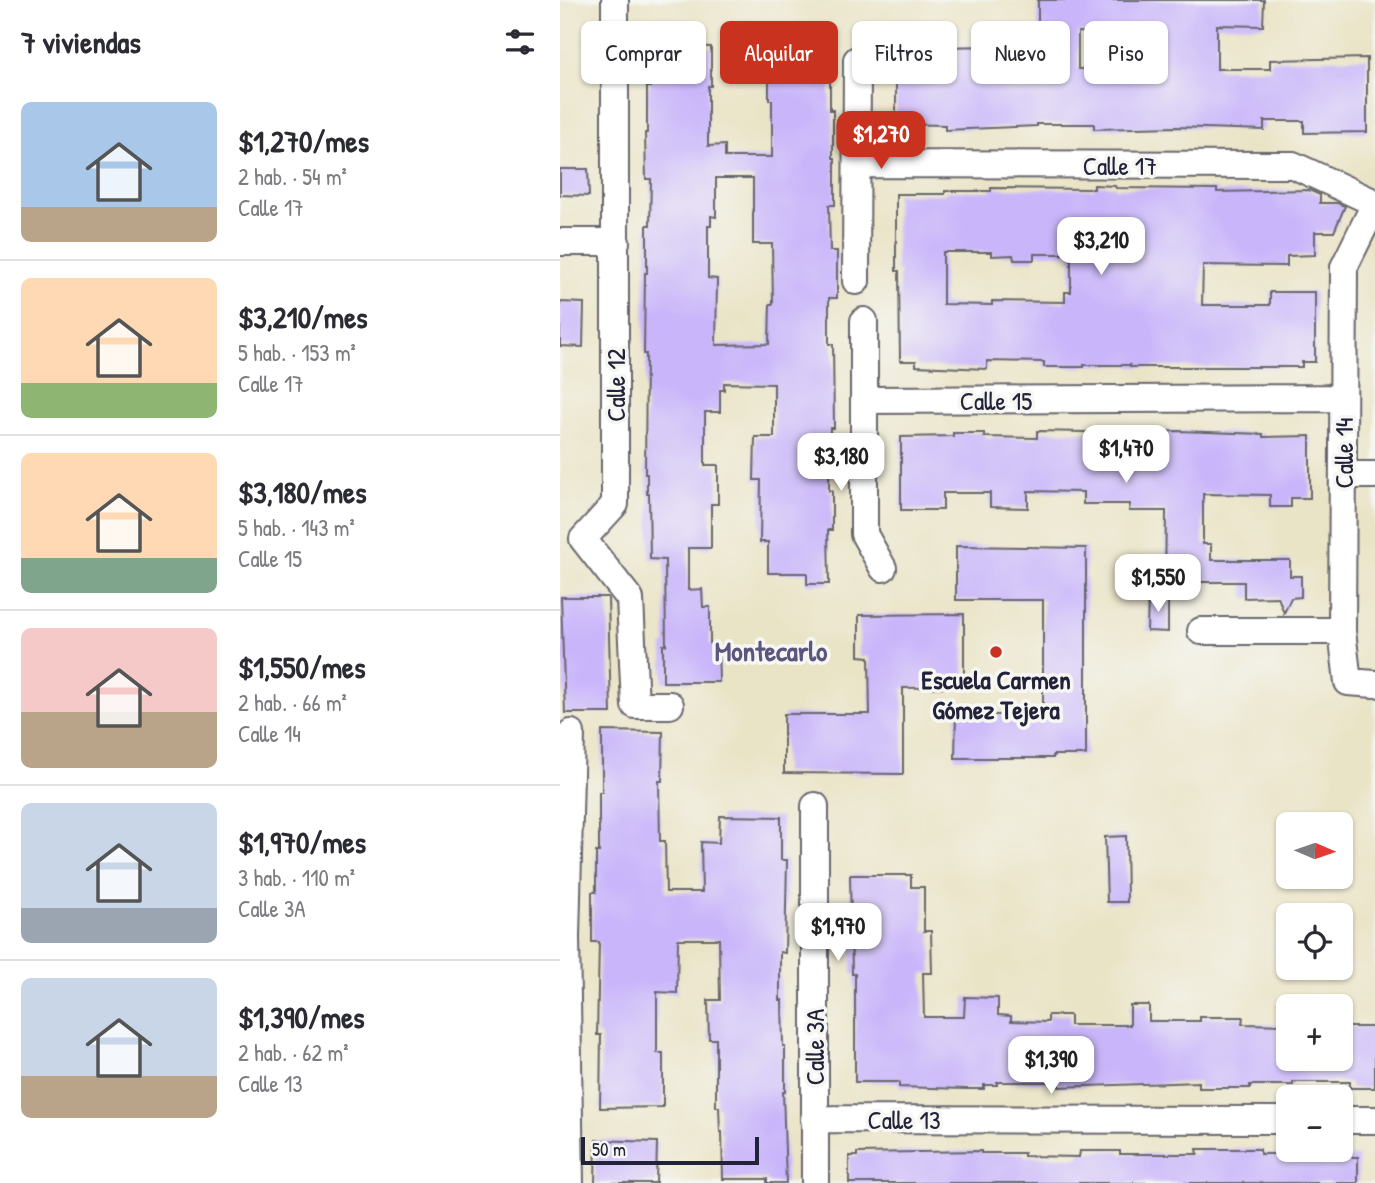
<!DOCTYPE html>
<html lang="es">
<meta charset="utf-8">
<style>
body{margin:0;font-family:"Patrick Hand",sans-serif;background:#f7f7f7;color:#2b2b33;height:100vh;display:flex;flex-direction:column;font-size:26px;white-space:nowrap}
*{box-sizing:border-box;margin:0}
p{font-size:23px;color:#7c7c81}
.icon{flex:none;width:38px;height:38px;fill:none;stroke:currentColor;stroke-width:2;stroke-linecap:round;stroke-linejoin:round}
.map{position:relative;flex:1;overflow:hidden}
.sheet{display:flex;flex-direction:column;background:#fff;width:560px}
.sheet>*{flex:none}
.hud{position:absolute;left:21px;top:21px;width:665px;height:63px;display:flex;gap:14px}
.needle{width:46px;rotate:92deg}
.buttons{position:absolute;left:716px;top:812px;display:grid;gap:14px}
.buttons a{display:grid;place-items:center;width:77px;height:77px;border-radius:10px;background:#fff;box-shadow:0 2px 5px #0004;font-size:35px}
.scale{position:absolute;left:21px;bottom:18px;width:178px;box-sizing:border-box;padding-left:7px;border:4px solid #22223b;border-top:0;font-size:19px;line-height:24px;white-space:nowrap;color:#22223b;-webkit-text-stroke:5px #f6f6f2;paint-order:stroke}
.price{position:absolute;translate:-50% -60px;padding:0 16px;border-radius:14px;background:#fff;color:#222;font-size:23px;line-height:46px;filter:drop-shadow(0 2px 4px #0008)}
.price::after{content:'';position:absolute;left:50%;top:42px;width:21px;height:16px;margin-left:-10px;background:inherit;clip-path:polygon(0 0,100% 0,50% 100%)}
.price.current{background:#c8321e;color:#fff}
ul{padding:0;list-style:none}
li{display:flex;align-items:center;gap:21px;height:175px;padding:0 21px}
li+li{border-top:2px solid #e1e1e2}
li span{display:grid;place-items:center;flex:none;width:196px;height:140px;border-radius:10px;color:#555}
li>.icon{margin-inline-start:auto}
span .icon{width:84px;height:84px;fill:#fffc;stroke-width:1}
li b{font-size:30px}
h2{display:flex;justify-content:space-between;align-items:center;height:84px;padding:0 21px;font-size:30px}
.tag{padding:0 24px;border-radius:10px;background:#fff;box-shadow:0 2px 5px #0004;font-size:24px;line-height:63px}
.tag.current{background:#c8321e;color:#fff}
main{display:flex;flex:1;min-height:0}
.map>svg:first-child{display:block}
</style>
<main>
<section class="sheet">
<h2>7 viviendas<svg class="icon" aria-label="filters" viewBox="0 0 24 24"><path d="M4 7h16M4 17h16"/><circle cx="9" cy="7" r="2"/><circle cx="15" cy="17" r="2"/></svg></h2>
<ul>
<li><span style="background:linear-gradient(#a9c7e8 75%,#b9a48a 0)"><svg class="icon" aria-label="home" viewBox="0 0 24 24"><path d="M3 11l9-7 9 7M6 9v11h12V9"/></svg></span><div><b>$1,270/mes</b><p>2 hab. · 54 m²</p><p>Calle 17</p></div></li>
<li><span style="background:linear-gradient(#ffd9b3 75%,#8fb573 0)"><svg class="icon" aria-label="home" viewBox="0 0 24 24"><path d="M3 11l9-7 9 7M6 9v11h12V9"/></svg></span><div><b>$3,210/mes</b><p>5 hab. · 153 m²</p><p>Calle 17</p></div></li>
<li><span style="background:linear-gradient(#ffd9b3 75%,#7fa58c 0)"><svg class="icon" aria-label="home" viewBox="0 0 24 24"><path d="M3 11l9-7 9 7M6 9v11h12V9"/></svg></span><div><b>$3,180/mes</b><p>5 hab. · 143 m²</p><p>Calle 15</p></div></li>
<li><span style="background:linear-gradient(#f6c9c9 60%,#b9a48a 0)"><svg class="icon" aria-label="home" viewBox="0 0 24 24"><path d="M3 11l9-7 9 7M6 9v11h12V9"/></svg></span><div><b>$1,550/mes</b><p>2 hab. · 66 m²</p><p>Calle 14</p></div></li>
<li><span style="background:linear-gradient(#c9d6e8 75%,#9aa5b1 0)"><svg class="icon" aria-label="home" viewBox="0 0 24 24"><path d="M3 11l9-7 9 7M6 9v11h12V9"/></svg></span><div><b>$1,970/mes</b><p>3 hab. · 110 m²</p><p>Calle 3A</p></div></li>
<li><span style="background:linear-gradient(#c9d6e8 70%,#b9a48a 0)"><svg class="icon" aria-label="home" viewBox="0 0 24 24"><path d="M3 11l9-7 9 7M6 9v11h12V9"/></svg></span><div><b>$1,390/mes</b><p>2 hab. · 62 m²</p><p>Calle 13</p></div></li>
</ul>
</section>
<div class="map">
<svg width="815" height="1183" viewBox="0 0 815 1183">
<rect width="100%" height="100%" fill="#f6f6f2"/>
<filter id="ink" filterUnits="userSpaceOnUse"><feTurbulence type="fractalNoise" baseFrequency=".0143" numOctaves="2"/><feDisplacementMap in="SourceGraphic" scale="14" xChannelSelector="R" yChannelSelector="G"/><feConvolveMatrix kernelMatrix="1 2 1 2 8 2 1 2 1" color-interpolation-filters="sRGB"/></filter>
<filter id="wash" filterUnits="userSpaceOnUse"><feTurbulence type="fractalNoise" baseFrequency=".00686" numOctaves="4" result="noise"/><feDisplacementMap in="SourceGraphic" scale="28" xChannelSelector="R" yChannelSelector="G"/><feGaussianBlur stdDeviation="1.57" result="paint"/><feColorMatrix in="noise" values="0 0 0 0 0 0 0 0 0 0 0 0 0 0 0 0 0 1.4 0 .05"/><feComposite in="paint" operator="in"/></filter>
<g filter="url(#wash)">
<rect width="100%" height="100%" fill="#eae4c7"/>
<g id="blocks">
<path fill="#c9b6fa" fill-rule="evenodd" d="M478 0H704L703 26 657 25V69H710V60L807 58V132L744 133V121H704V130L616 127 534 129V124H477V126L385 130V125L336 124V63H384V47L429 46 430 67 478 66ZM518 32 571 33V68L518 69Z
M91 36H113V46L151 47V86H148V146L165 145V157H212V100H209V57H256V67H270V110H273V158H275V205H269L270 251H277V298H269V344H273L274 428H270L269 491H272V530H268L269 584H247V573H208V542H200L201 480H194L195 437H214V384L164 383V390H160V412H145V465H158V504H151V548H128V590L142 589 143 607H150V644H158L159 682H103V645H106L105 560 90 559 89 494H87V474H85L86 354H84L85 273H87V225H90L91 179H86L85 133H87V87H90ZM156 178H193V244H212L213 304H210L209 344 156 345 157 279 148 278V226H151V216L156 217Z
M0 169H28L29 196 0 195Z
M534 185 555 186 556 188 657 189V192L749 190 760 195V203H777L785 206 774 232H755V255L727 256V266L643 265 642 305H710V292H755V362H742V367H570V365H524V367H484V362L427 361V369L356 366V361H340L339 271H336V194H385V191H431V188L534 189ZM383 252H432V256L453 255 454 260H474V254H511V292H505V302L432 301V305L383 304Z
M0 302 24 303 23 347 0 346Z
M477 431 571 433 618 431 703 434V437L750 436V498H731V507H710V495L643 494V544H651V560H730V576H741V597L731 598 724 613 718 597 684 598V582H634V588H605L606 511H569L570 504H523V492L468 491V508L430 507V493H383V510H341V437L393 436V433H424V437L477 438Z
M396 546 526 548V755H493V758H395L396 715H483V600H396Z
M588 596H608V632L587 631Z
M1 597H48L51 713H5Z
M404 614V687L343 688V774L224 773V714H310L309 657 299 656V615Z
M42 731 103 732 102 781H99L100 841H105L106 892H142L141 842 159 843 160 816 221 817V860H227L225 953 220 952V1000H222L223 1046H225V1092H223L226 1183H207V1179H163L162 1132H160L159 1107H156V1039H149L148 1000H160L159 939H118L117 993 97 992V1053H103V1107L40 1108 41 1035H37L39 942H32V892H36V852H39V792H42Z
M566 836 567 902H547L545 837Z
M290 875H351V887H364V931H371L372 973H363L364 1017H404L405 997 438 998V1015L451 1016V1021L488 1022V1015H510V1025H570V1005H589V1021H640V1017H683L682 1024 728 1025V1059H780V1027H815V1088H790V1082H733V1085H690V1088H639V1082L499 1087V1082H437V1085H424V1089H405L339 1087V1082H295V974H292Z
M36 1140 97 1142 96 1183H35Z
M637 1149H700V1154H752V1157H798V1183H289V1156H297V1153L421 1151V1153H464V1156L519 1157 520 1151H560V1154H638Z"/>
</g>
</g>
<g filter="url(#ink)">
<use href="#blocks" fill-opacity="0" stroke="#68666c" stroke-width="2"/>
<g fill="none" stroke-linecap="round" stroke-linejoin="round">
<g stroke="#68666c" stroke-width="30">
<path id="minor" d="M297 164 733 165 815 203
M815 204 784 267 782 631 788 682 815 684
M0 242H56
M296 281 297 60
M304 321V534L323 568
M304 400 783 398
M783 475H815
M23 539 55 504V0
M23 539 70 599 75 705H110
M641 631H782
M255 806V1183
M254 1119 728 1120
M780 1120H815
M10 1183 6 937 11 733"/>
</g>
<use href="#minor" stroke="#fff" stroke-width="26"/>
</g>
</g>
<circle fill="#c8321e" stroke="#f6f6f2" stroke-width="2.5" cx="436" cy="652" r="7"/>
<g text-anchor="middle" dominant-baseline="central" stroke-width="7" stroke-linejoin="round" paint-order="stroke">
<g font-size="26" fill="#22223b" stroke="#f6f6f2">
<text x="560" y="165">Calle 17</text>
<text transform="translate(55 385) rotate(-90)">Calle 12</text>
<text x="436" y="400">Calle 15</text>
<text transform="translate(783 453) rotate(-90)">Calle 14</text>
<text transform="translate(254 1047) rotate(-90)">Calle 3A</text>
<text x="344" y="1119">Calle 13</text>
</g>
<g font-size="26" font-weight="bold" fill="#22223b" stroke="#f6f6f2">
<text x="436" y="679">Escuela Carmen<tspan x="436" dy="30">Gómez Tejera</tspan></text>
</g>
<g font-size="28" font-weight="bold" fill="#5c567e" stroke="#f6f6f2">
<text x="211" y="651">Montecarlo</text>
</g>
</g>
</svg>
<div class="buttons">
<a><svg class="needle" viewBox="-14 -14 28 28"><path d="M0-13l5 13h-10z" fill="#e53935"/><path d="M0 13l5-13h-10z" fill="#7c7c81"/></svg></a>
<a><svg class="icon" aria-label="locate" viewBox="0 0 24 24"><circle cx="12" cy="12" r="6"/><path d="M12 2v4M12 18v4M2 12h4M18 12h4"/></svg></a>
<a>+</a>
<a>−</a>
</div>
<div class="scale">50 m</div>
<b class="price current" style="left:321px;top:171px">$1,270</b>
<b class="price" style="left:541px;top:277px">$3,210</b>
<b class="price" style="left:566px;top:485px">$1,470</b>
<b class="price" style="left:281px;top:493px">$3,180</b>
<b class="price" style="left:598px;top:614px">$1,550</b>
<b class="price" style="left:278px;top:963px">$1,970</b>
<b class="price" style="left:491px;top:1096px">$1,390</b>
<div class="hud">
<a class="tag">Comprar</a>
<a class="tag current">Alquilar</a>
<a class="tag">Filtros</a>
<a class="tag">Nuevo</a>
<a class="tag">Piso</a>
</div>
</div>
</main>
